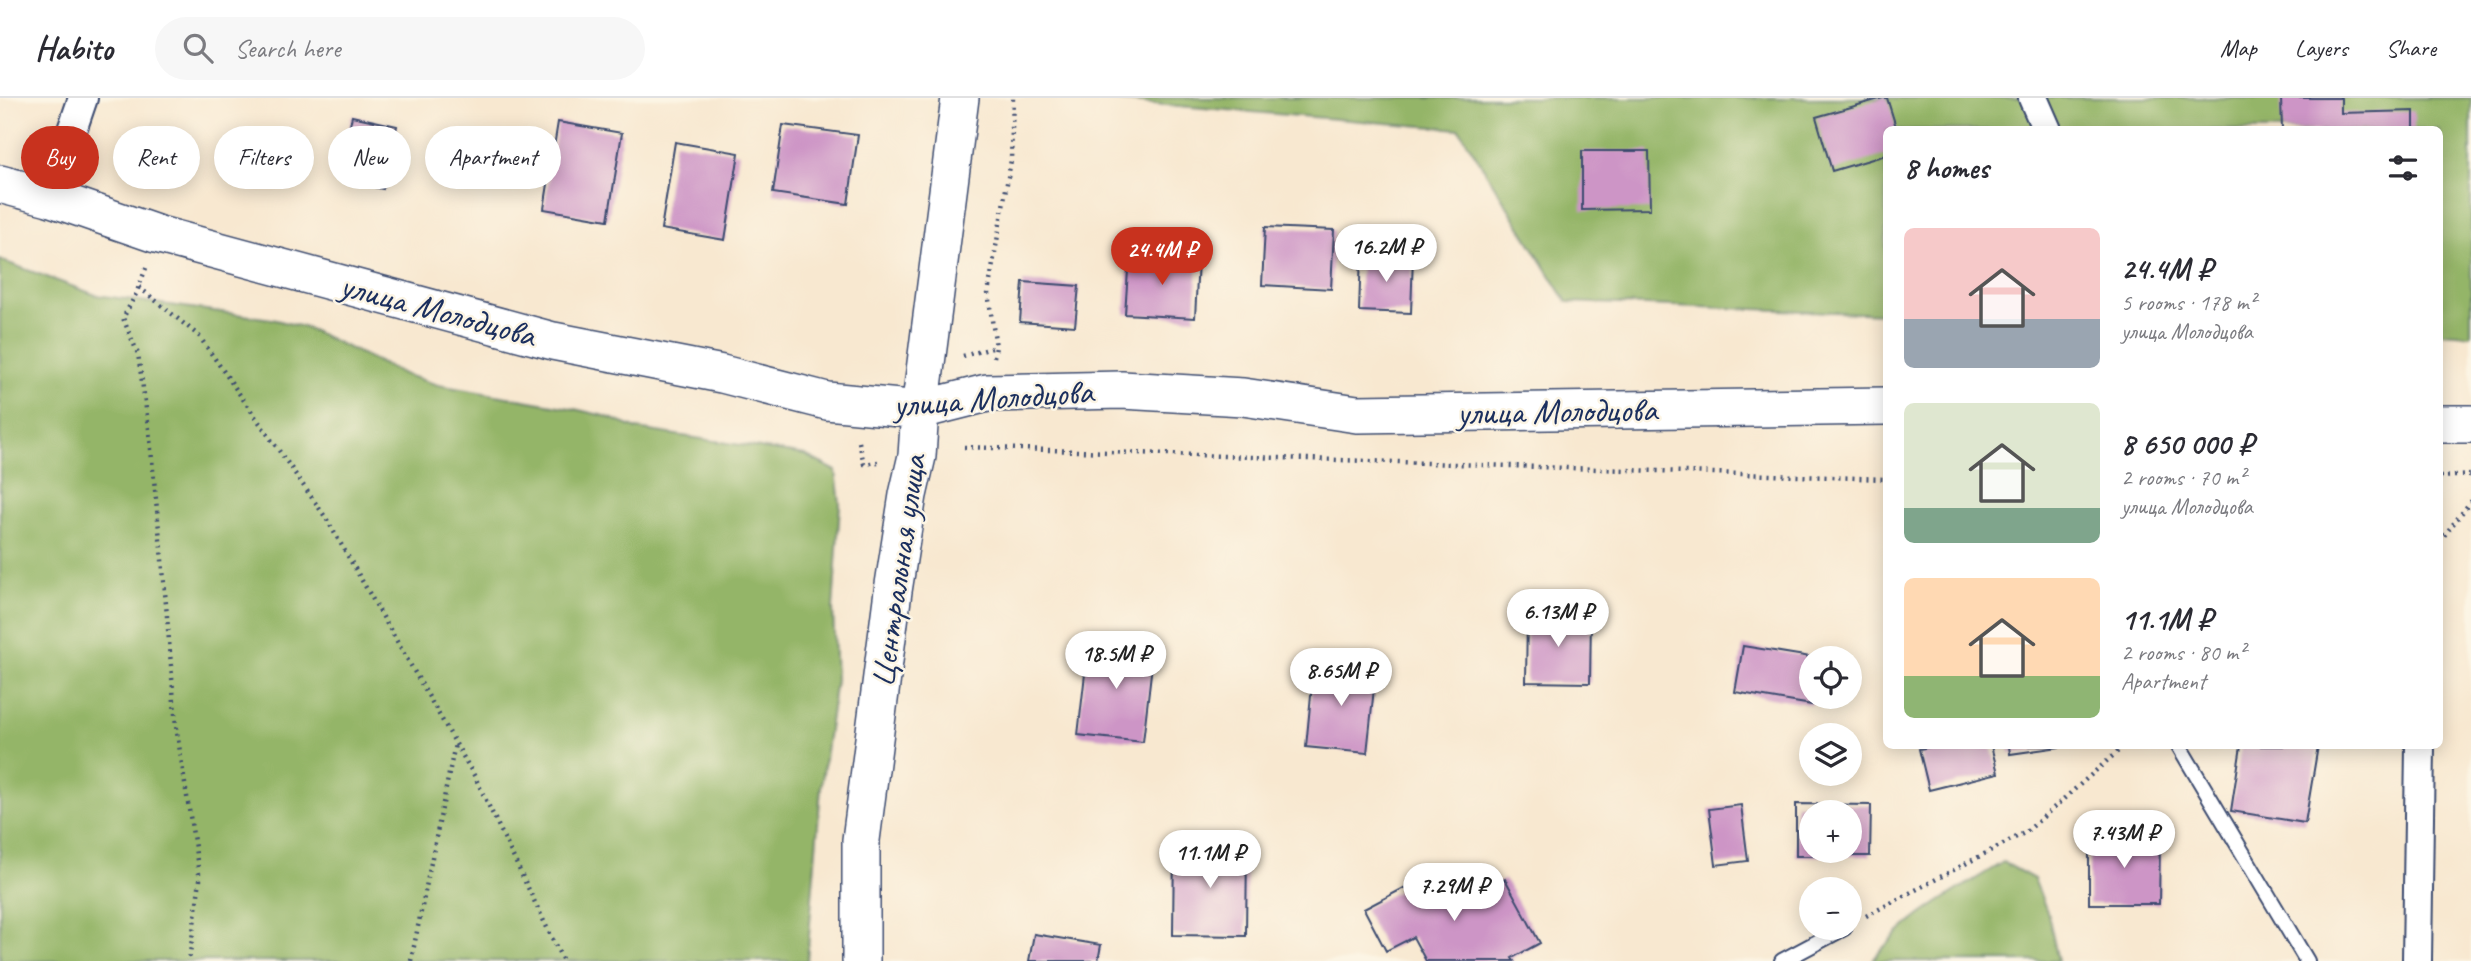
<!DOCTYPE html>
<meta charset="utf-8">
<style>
body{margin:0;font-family:Caveat,sans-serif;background:#f7f7f7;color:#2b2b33;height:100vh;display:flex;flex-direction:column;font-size:26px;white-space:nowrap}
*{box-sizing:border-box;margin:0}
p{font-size:23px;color:#7c7c81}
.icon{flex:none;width:38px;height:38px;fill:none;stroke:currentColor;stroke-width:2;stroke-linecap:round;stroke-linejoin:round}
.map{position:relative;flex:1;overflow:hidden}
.details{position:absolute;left:1883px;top:28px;width:560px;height:623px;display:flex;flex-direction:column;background:#fff;border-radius:10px;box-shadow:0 4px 18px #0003}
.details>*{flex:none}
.guide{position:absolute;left:21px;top:28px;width:665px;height:63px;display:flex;gap:14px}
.fabs{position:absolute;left:1799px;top:548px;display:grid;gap:14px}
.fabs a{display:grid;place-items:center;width:63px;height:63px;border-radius:50%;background:#fff;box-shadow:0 4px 18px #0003;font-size:35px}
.price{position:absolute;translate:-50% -60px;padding:0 16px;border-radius:24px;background:#fff;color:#222;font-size:23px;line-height:46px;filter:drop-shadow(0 2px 4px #0008)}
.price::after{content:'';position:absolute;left:50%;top:42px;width:21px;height:16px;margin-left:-10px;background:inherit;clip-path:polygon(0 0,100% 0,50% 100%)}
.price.active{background:#c8321e;color:#fff}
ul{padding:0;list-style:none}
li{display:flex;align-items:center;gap:21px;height:175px;padding:0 21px}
li span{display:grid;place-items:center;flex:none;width:196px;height:140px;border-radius:10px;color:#555}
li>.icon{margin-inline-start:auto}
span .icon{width:84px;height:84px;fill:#fffc;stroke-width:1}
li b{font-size:30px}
h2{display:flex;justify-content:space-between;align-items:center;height:84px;padding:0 21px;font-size:30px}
.pill{padding:0 24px;border-radius:32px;background:#fff;box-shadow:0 4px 18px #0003;font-size:24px;line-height:63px}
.pill.active{background:#c8321e;color:#fff}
header{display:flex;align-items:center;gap:42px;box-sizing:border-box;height:98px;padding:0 35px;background:#fff;border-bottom:2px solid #e1e1e2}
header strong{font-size:33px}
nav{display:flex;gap:38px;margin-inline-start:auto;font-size:24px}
.search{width:490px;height:63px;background:#f7f7f7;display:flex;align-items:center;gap:18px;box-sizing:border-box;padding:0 24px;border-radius:38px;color:#7c7c81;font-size:26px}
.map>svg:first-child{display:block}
</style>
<header>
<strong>Habito</strong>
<div class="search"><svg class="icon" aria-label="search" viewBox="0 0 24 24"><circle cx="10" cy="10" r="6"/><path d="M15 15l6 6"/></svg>Search here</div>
<nav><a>Map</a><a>Layers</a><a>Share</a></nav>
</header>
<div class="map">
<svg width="2471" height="863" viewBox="0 0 2471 863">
<rect width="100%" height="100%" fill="#fcf5e5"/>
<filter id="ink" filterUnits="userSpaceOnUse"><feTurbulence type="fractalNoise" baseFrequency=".0143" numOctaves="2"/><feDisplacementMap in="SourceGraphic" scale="14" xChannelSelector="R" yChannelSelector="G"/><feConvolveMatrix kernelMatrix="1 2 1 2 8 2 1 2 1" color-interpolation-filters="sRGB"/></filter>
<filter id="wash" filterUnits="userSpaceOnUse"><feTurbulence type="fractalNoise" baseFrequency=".00686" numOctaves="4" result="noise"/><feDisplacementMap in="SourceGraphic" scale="28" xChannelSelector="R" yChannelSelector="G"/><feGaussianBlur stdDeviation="1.57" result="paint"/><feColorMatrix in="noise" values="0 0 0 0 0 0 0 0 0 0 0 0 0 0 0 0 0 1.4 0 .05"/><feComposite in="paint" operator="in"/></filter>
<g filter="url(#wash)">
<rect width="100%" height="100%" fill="#f8e8d0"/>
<path fill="#94b568" stroke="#587263" stroke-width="2" d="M1081 0H2471V237L2440 235V32H1886V216L1567 204 1459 31Z
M0 162 96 197 272 221 307 230 403 276 438 287 570 310 605 318 637 331 805 357 836 373 840 406 833 511 836 582 821 689 807 863H0Z
M2003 764 2034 781 2048 816 2058 863H1872C1906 819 1956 794 2003 764Z"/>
<g id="blocks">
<path fill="#cd95c6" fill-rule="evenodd" d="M1883 0H1887L1897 32H1886V57L1832 73 1816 19Z
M2281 0H2341V15L2414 13V32H2282Z
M352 18 397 28 383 91 338 81Z
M558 24 622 35 608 122 544 111Z
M783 27 858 37 848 106 773 95Z
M675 44 739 55 725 142 661 131Z
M1582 53H1649L1650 111 1582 112Z
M1265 129 1334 132 1331 191 1262 187Z
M1361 156 1413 158 1411 215 1359 213Z
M1129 158 1198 162 1195 220 1125 216Z
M1023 184 1079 188 1075 228 1020 224Z
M1527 517 1591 518 1590 585 1526 584Z
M1089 541 1154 549 1143 644 1078 637Z
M1743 548 1811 559 1812 607 1735 594Z
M1314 566 1376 572 1367 655 1306 649Z
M1935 648H1991L1998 675 1929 692 1919 651Z
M2009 648H2060V649L2010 656Z
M2241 648H2318L2305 725 2231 713Z
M1796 706 1871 707 1870 758H1796ZM1811 714H1850V752H1811Z
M1741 707 1748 763 1716 767 1709 711Z
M2089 739H2160L2159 806H2089Z
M1174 747 1247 748 1246 838 1173 837Z
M1436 773 1455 808 1505 781 1540 845 1512 860 1514 863H1426L1413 839 1386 853 1364 811Z
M1034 836 1101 847 1098 863H1029Z"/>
</g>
</g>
<g filter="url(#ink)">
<use href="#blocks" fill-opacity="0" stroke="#3c4b6f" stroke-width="2"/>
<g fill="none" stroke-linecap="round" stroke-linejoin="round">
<g stroke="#3c4b6f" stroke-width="18">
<path id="service" d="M2179 648 2307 863
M1782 863 1844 830"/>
</g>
<g stroke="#3c4b6f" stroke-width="32">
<path id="minor" d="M2033 0 2047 32
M49 99 83 0
M2417 863 2420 648"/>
</g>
<g stroke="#3c4b6f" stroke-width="40">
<path id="tertiary" d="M0 86 49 99 156 136 553 243 722 276 827 303 920 312 987 295 1122 292 1243 299 1357 316 1886 308
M2440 326H2471
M861 863V742L893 493 908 397 917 358 920 312 960 0"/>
</g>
<path stroke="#3c4b6f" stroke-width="4.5" stroke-dasharray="2 5" stroke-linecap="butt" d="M146 170 136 196 123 220 138 256 149 331 164 482 176 628 200 782 189 863
M139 189 199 238 326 420 475 679 563 863
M963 258 996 249
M994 259 996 249 988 195 1011 62 1013 0
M859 344 864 366 878 364
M964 349 1886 381
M2440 379 2471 377
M2440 443 2471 403
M1866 818 2026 734 2124 648
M411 863 455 646"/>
<use href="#service" stroke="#fff" stroke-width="14"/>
<use href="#minor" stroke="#fff" stroke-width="28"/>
<use href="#tertiary" stroke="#fff" stroke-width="37"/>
</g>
</g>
<g text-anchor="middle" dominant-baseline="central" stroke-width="5" stroke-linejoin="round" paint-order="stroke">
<g font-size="35" fill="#1b2f5e" stroke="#fcf5e5">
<text transform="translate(438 212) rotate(15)">улица Молодцова</text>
<text transform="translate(993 300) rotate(-4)">улица Молодцова</text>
<text transform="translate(1557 313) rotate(-1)">улица Молодцова</text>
<text transform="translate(898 473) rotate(-82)">Центральная улица</text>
</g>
</g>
</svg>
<div class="fabs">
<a><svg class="icon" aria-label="locate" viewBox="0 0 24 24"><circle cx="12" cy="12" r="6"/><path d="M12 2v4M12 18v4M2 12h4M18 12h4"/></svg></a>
<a><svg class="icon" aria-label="layers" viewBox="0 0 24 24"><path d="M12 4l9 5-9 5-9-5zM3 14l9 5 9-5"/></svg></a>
<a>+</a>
<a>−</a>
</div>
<b class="price" style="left:1386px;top:186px">16.2M ₽</b>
<b class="price active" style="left:1162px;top:189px">24.4M ₽</b>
<b class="price" style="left:1558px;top:551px">6.13M ₽</b>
<b class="price" style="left:1116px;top:593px">18.5M ₽</b>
<b class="price" style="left:1341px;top:610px">8.65M ₽</b>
<b class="price" style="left:2124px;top:772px">7.43M ₽</b>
<b class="price" style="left:1210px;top:792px">11.1M ₽</b>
<b class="price" style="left:1454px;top:825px">7.29M ₽</b>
<div class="guide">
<a class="pill active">Buy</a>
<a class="pill">Rent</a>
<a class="pill">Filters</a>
<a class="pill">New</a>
<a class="pill">Apartment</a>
</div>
<section class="details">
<h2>8 homes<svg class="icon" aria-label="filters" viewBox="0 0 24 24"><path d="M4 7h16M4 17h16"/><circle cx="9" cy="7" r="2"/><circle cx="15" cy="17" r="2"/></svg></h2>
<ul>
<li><span style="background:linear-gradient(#f6c9c9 65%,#9aa5b1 0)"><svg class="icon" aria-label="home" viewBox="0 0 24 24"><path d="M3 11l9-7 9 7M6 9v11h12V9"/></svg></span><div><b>24.4M ₽</b><p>5 rooms · 178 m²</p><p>улица Молодцова</p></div></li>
<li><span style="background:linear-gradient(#dfe7d0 75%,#7fa58c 0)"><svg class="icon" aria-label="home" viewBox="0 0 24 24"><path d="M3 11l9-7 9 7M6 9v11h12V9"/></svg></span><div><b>8 650 000 ₽</b><p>2 rooms · 70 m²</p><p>улица Молодцова</p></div></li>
<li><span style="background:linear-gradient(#ffd9b3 70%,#8fb573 0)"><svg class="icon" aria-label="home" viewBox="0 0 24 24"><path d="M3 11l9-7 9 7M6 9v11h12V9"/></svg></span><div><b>11.1M ₽</b><p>2 rooms · 80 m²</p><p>Apartment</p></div></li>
</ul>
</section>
</div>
